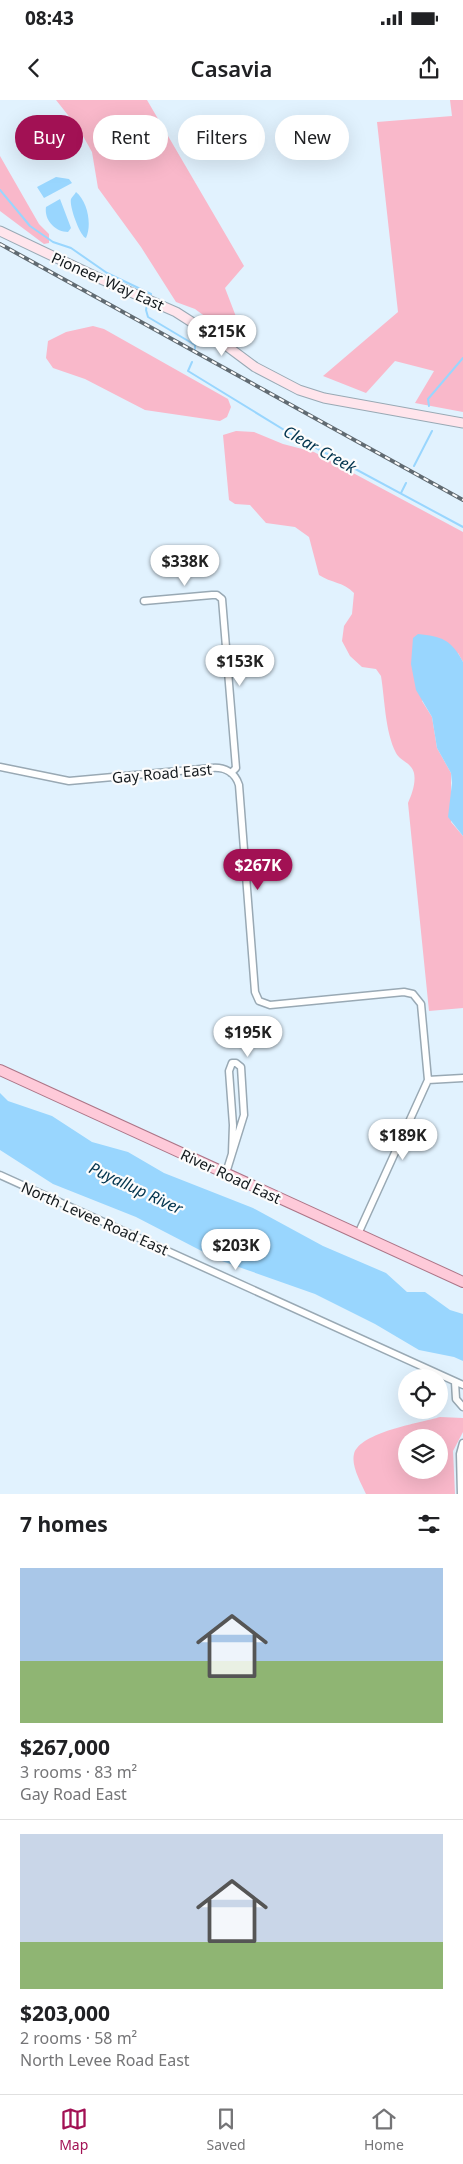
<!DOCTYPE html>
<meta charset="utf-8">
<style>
body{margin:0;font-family:"Noto Sans",sans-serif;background:#f2f2f2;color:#202124;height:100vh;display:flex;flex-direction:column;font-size:19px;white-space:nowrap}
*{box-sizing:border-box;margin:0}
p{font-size:16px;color:#757577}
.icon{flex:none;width:28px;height:28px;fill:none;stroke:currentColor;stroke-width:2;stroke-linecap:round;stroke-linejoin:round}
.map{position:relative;height:1394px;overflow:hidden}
.side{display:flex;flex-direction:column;background:#fff;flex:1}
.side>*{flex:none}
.hud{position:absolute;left:15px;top:15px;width:434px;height:45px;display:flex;gap:10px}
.buttons{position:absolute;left:398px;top:1269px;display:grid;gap:10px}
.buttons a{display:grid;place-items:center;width:50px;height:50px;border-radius:50%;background:#fff;box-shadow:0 5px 20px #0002;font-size:25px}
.price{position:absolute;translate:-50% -42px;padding:0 11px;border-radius:18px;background:#fff;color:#222;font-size:16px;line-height:32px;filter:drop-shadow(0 1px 2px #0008)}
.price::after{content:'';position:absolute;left:50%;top:30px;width:15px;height:11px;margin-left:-8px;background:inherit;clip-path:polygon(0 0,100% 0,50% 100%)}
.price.active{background:#a21154;color:#fff}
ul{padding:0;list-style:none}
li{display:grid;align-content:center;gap:10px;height:265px;padding:0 20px}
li+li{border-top:1px solid #e0e0e0}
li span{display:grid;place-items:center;height:155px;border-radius:0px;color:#555}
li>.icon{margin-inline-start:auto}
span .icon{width:90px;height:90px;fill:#fffc;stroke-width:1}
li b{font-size:21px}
h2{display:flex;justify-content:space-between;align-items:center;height:60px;padding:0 20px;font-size:21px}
.tag{padding:0 18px;border-radius:22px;background:#fff;box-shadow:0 5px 20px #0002;font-size:18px;line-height:45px}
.tag.active{background:#a21154;color:#fff}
.status{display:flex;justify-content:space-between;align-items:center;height:35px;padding:0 25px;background:#fff;direction:ltr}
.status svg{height:14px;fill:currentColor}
header{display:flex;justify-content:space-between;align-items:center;height:65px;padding:0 20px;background:#fff;font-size:22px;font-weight:600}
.dock{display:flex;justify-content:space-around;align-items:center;height:70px;border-top:1px solid #e0e0e0;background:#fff;font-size:14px;color:#757577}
.dock a{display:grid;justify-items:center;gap:2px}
.dock .active{color:#a21154}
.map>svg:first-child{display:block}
</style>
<div class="status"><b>08:43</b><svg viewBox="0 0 49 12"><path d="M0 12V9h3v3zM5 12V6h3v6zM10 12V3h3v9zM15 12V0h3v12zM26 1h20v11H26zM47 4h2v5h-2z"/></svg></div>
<header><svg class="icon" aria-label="back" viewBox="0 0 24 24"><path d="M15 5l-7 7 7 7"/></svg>Casavia<svg class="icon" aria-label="share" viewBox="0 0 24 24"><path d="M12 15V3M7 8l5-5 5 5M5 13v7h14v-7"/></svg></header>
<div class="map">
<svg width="463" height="1394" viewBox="0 0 463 1394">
<rect width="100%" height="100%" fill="#e1f2fe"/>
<path fill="#f9b8ca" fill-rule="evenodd" d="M56 0H147L244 166 225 188 245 240 233 237 195 209 176 202 141 147 98 88 92 52 79 29Z
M450 0H463V312L415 303 434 271 395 261 366 293 323 276 398 212 377 22 452 16Z
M0 56 39 124 49 134V143L44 144 0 111Z
M93 226 104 229 228 299 231 307 227 317 220 321 145 310 85 279 53 268 46 258 48 241 66 232Z
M236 331 254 332 283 344 314 352 463 432V562L458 553 422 601 432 617 437 648 451 673V722L463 736V908L429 911 408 703C412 694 416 683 414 673 411 662 400 661 396 653 385 631 385 601 381 576L376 569 362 567 350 556 342 541 344 526 352 514 354 493C344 482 331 483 319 475L309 437 295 427 266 423 250 405 235 404 229 400 223 335Z
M440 1317 463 1318V1332L453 1351 455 1394H366C361 1383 351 1366 354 1354 360 1332 420 1323 440 1317ZM406 1338H439V1370H406Z"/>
<path fill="#99d6fe" d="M56 77 69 79 72 83 44 98 37 87Z
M76 92C88 102 92 125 86 138 80 136 69 106 71 99 72 97 75 94 76 92Z
M60 99 71 128 68 132C55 132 44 120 46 107Z
M418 534C441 536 452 540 463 562V736L448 717 452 683 451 673 437 648 432 617 416 590 411 564 413 538Z
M0 993 8 1001 52 1016 92 1042 128 1052 164 1073 253 1108 323 1146 386 1173 407 1192H425L450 1210 463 1214V1261L454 1257 419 1250 375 1224 315 1194 219 1160 136 1117 53 1084 0 1050Z"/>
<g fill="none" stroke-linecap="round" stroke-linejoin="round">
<path stroke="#99d6fe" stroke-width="2" d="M0 90 30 126 53 142 71 148 107 173 151 194V195
M147 205 146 210 148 217 195 245V249
M192 262 188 271 294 336 463 427
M429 306 428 299 463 258
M414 366 432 331
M401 393 406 383"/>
<g stroke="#99a9b4" stroke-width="9">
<path id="street" d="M144 501 212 495H217L222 499 236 668 231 673
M0 667 69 681 212 668C224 667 235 672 239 685L255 892 259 901 270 905 404 892 413 894 421 904 428 980 463 978
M226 1073 244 1015 241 967 236 963H232L229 971 233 1025 232 1053
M0 1075 463 1285
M358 1134 428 980
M455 1282 456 1299 463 1307
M461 1394 460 1354 463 1343"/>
</g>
<g stroke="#99a9b4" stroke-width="11">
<path id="secondary" d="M0 131 103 180 176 212 212 235 255 267 299 290 324 298 463 323"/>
</g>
<g stroke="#ac7587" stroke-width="12">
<path id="primary" d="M0 970 463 1182"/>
</g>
<use href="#street" stroke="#fff" stroke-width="6"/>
<use href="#secondary" stroke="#ffe5ec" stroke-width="9"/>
<use href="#primary" stroke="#fecad9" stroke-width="10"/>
<g stroke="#616b72" stroke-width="4">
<path id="rail" d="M0 144 463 400"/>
</g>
<use href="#rail" stroke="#fcfcfc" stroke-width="2" stroke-dasharray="5.5" stroke-linecap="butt"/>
</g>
<g text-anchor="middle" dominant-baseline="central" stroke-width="4.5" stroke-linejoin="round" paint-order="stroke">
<g font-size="15" fill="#13191d" stroke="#fcfcfc">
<text transform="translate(108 181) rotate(24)">Pioneer Way East</text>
<text transform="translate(162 673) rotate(-5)">Gay Road East</text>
<text transform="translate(231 1076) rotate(25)">River Road East</text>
<text transform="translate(95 1118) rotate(24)">North Levee Road East</text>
</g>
<g font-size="16" font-style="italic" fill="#00334d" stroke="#fcfcfc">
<text transform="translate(320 349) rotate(29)">Clear Creek</text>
<text transform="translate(136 1088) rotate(25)">Puyallup River</text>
</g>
</g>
</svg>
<div class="buttons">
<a><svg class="icon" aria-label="locate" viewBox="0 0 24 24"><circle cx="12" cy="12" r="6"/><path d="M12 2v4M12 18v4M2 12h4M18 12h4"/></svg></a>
<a><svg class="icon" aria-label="layers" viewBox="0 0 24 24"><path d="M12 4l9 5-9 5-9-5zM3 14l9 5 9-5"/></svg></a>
</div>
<b class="price" style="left:222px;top:257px">$215K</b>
<b class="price" style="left:185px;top:487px">$338K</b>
<b class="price" style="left:240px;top:587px">$153K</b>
<b class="price active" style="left:258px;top:791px">$267K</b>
<b class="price" style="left:248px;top:958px">$195K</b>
<b class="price" style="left:403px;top:1061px">$189K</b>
<b class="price" style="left:236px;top:1171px">$203K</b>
<div class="hud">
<a class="tag active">Buy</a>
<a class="tag">Rent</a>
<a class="tag">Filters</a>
<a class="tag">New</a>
</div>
</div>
<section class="side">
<h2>7 homes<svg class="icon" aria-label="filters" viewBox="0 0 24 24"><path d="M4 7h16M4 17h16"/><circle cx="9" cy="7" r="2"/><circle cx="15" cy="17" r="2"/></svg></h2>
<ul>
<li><span style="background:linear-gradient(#a9c7e8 60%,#8fb573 0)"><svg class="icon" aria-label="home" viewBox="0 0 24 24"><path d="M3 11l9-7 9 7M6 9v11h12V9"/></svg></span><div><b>$267,000</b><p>3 rooms · 83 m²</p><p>Gay Road East</p></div></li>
<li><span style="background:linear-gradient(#c9d6e8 70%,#8fb573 0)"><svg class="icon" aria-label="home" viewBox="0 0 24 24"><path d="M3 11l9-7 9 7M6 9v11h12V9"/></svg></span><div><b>$203,000</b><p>2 rooms · 58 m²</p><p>North Levee Road East</p></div></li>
</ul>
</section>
<nav class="dock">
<a class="active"><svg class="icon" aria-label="map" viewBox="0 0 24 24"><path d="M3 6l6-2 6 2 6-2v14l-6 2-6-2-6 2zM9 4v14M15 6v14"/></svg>Map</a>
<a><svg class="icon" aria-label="saved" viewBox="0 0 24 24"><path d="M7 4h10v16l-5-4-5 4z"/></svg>Saved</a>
<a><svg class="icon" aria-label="home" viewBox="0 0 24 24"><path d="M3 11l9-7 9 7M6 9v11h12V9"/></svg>Home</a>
</nav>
